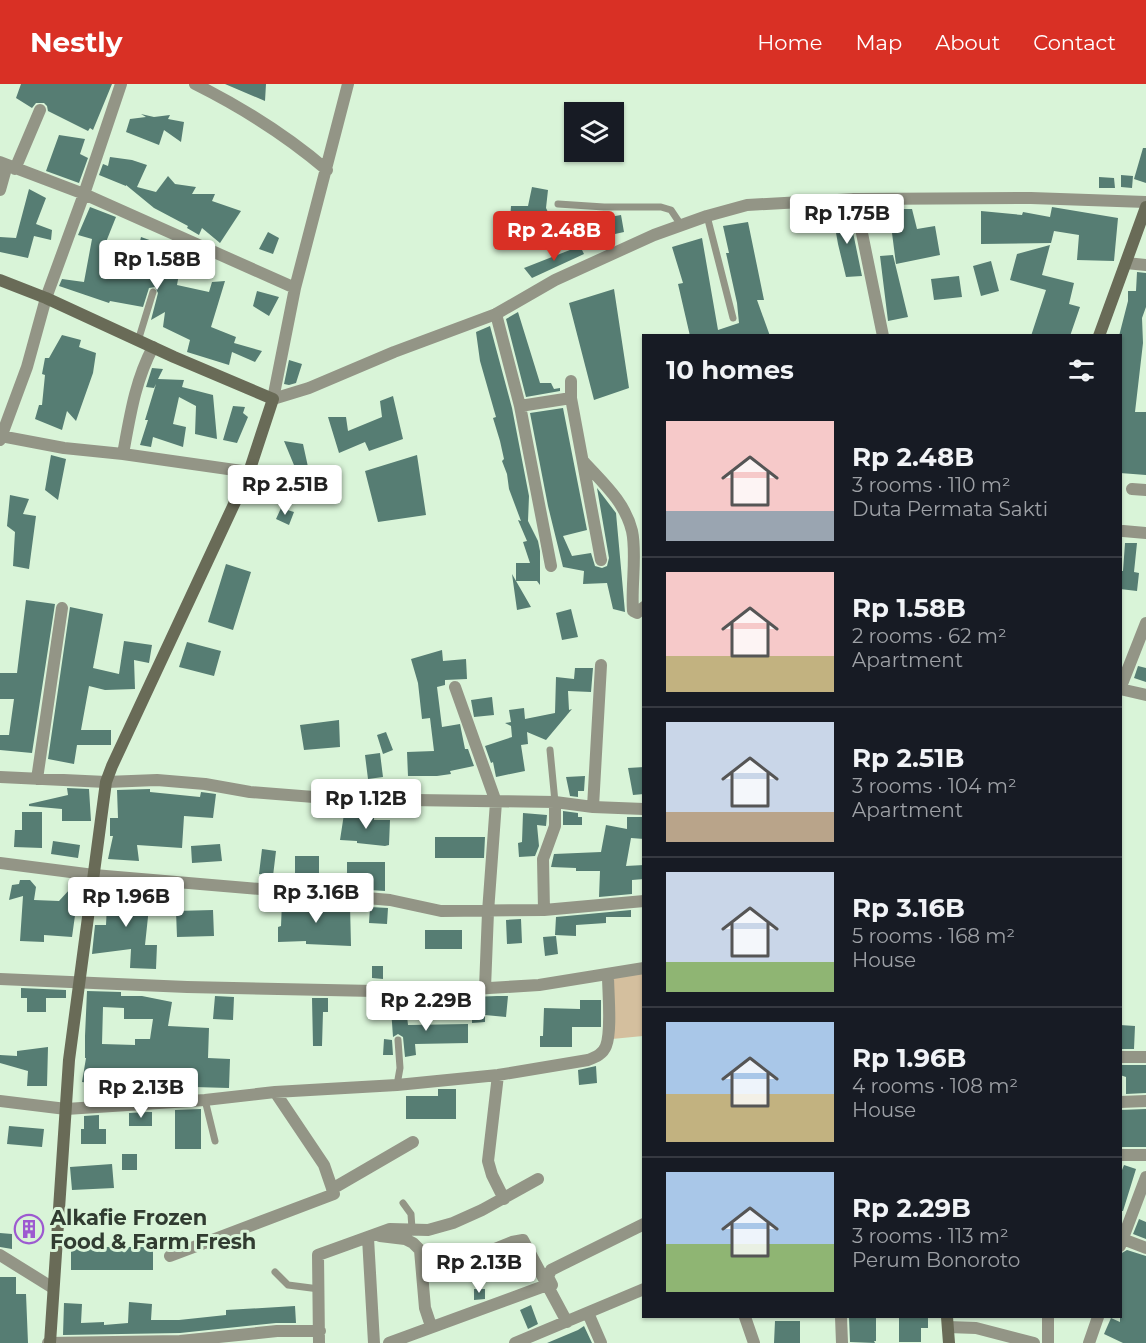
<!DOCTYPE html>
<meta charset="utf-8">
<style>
body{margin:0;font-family:Montserrat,sans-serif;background:#242831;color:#f1f3f6;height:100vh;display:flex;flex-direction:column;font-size:22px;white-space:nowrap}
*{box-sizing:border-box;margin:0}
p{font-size:20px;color:#9ea1a6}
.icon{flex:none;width:33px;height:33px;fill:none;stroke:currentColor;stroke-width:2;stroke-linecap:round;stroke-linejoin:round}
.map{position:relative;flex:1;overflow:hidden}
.sheet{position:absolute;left:642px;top:250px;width:480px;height:984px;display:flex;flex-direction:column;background:#171b24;border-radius:0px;box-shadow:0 2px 4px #0004}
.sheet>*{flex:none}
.fabs{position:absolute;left:564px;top:18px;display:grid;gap:12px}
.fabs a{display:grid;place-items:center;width:60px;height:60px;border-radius:0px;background:#171b24;box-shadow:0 2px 4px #0004;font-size:30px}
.price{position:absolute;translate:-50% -51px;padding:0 14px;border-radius:6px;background:#fff;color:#222;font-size:20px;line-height:39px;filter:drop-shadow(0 2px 3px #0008)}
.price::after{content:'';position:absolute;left:50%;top:36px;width:18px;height:14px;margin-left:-9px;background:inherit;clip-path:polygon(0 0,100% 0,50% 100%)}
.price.on{background:#d93025;color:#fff}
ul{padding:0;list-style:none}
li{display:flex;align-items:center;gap:18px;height:150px;padding:0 24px}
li+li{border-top:2px solid #363941}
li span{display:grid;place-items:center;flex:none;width:168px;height:120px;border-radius:0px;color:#555}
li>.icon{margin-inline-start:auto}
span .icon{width:72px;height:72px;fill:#fffc;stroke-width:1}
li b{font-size:26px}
h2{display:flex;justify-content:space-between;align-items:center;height:72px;padding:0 24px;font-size:26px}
header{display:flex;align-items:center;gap:36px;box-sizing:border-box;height:84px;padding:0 30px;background:#d93025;color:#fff}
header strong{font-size:28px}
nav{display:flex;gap:33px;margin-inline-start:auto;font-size:21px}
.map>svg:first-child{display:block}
</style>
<header>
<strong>Nestly</strong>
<nav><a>Home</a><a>Map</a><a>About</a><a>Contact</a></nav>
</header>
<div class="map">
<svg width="1146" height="1259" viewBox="0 0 1146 1259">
<rect width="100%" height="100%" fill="#d9f4d8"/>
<path fill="#d4bf9e" d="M643 888V952L612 955 610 893Z"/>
<path fill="#567d73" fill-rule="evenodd" d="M21 0H112L93 46 90 44 88 47 48 27 47 22 44 19H36L32 24 16 14Z
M225 0H266L265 17Z
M141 30 154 33 170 31 168 35 184 38 181 58 164 46 159 61 126 48 130 35 146 33Z
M59 51 85 55 80 70 88 74 79 99 46 87Z
M1143 64H1146V99L1134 95Z
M110 73 132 76 147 81 137 103 156 108 168 92 175 100 196 103 192 110H215L212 117 241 127 220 159 202 144 199 151 187 144 188 142 154 124 126 101V102L99 91 103 80 108 82Z
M1121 91 1133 92 1132 104 1121 103Z
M1099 93 1114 94 1115 104H1099Z
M532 103 548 106 546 124 549 130 542 150 525 144 526 136H510L511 122H528Z
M29 105 46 114 36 140 52 146 51 156 34 152 28 174 0 168V153L16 154Z
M90 123 116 133 100 173 134 184 141 153 183 168 177 201 209 208 212 198 225 197 211 243 236 253 234 259 262 267 255 278 232 268 229 281 187 268 190 256 163 243 165 228 151 236 158 209 155 203 149 204 143 223 110 217 109 219 59 202 62 195 84 198 92 155 78 151Z
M1052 123 1118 134 1114 177 1077 176 1079 151 1054 147 1051 159 981 160V127L1022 131 1023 128 1050 133Z
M884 125H912L917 145 935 142 940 171 896 180 892 149H889Z
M849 129 862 192 846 193 838 160 833 132Z
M621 131 624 148 606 152 598 135Z
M748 138 764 216H757L770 252H690L678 200 683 199 672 163 702 154 718 246 739 239 737 219 726 169H729L723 142Z
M268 148 279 154 273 170 259 165Z
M1050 161 1042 191 1074 199 1069 220 1080 223 1070 252H1031L1046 206 1010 196 1017 170Z
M580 162 584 170 532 194 524 184Z
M893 171 908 233 888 237 880 172Z
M991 177 999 207 981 212 973 182Z
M1137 188 1146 189V223L1142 234 1143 259 1135 328H1146V391L1120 389V252H1119L1128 217V207H1136Z
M959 192 962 213 934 216 931 195Z
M614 205 629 304 594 316 569 219Z
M257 207 279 213 269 232 253 222Z
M518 228 540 299H551L554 305 560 304V307L526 313 506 235Z
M490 242 512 324 529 412 528 437 538 457 540 467V501L537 497H516V479H530L523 458 527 457 518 436 521 437 509 405 507 390 502 377 504 375 500 357 493 334 496 333 480 277 476 248Z
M62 251 81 256 79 263 96 269 93 289 76 337 67 327 62 346 35 335 39 321H42L45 291 42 290 45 274H49Z
M289 276 302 280 296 299 289 301 284 300Z
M152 284 163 285 158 295 184 296 182 303 213 311 217 355 195 350 196 322 179 313 173 340 186 343 183 363 153 353 151 363 140 361 148 336H145L156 300 154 304 146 303Z
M393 312 403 355 369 367 365 358 339 369 328 333H346L348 347 382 333 380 317Z
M233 322 245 323 243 329 248 333 237 359 223 356Z
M563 324 587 446 563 452 572 472 591 469 595 482 602 484 607 482 609 474 597 404 616 429 625 528 613 525 607 499 583 500 584 487 563 483 548 422 530 329Z
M284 357 303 360 310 392 301 398Z
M51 371 66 375 58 416 45 406Z
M417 371 426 431 378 438 365 387Z
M264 400 285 409 281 419 262 413Z
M10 411 29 415 23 430 36 432 29 485 13 482 15 448 7 442Z
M281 424 294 428 289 441 276 435Z
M1125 459H1137L1134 488 1139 489 1137 507 1120 505V487H1123Z
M226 480 251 488 233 546 208 538Z
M512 490 531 523 517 526Z
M26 516 55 520 32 669 0 666V651H9L14 615H0V589H17Z
M70 523 103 530 93 584 119 590 124 557 152 561 149 579 134 576 135 605 105 606 89 602 81 646H111V661H77L74 680 48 675Z
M571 525 578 553 562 556 556 529Z
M187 558 221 567 214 592 179 583Z
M442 566 443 577 466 575 467 595 445 596V601L437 603 442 643 460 640 465 665H468L474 682 450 687 451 690 437 692H408L407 668 434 667 430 634 422 635 418 599 411 575Z
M1138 582 1146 584V598L1134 594Z
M575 584H593L591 608 568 607 569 626 572 625 546 656 527 648 528 660 521 661 525 687 496 693 493 678 491 679 485 662 512 653 511 642 505 639 511 638 509 626 524 624 525 635 555 629 556 593 574 595Z
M492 613 494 631 474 633 471 616Z
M339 636 340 663 304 666 300 641Z
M386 648 393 666 383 670 377 651Z
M380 669 383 693 368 695 365 671Z
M644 683V710L633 711 628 684Z
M585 692 584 707H578V713L570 712 566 693Z
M67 704 89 705 91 737H62V725L29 722V720L68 711Z
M150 705V708L200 713 201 708 216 710 213 734 184 732 182 764 137 761 139 777 108 775 113 752H110V734H118L117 706Z
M563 727 578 729V733H582V741H563Z
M22 728H42V764L14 763 15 746H22Z
M523 729 547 731 546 742 537 741 539 762 535 772 519 773 518 759 522 758Z
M344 730 374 731V736H390L389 761 385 762 357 759V757L340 756Z
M627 733H644V755L631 754 626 782 644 781V795L632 796V810L599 813 600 787H576V784L551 783 554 770 601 768 606 741 627 745Z
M435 753H485L484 774H435Z
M53 757 80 761 78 774 51 770Z
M220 760 222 777 192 779 191 762Z
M262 765 276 767 273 792 259 790Z
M295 772H319V793L295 794Z
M347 778H385V807L370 806 371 800H347Z
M20 796H30L36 803 34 816 59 817 70 805 78 810 72 853 44 851V858L20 857 23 812 9 816 12 801 19 800Z
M108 800 130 802V815L150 814 145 861H157L156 885 130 884 131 865 92 870 95 841H106Z
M282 817 350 821 351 862 306 860V857L278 858V843L281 842Z
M370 823 388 824 387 840 369 839Z
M213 826 214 852 177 853 176 827Z
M631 826V833H606V839L576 841V852L555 851 556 833Z
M521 835 522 859 507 860 506 836Z
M425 846H462V865H425Z
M556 852 558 870 545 872 543 853Z
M372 882H383V895L372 894Z
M21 904 66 906V914H46V928H27V914H21Z
M87 907 121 908V912H142L172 918 168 942 209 944 208 974 230 975 229 1004 194 1003 195 995H170V985H145L143 1006 82 998 86 974H85V952ZM103 923 124 924V935H153L150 955H135V961L102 960Z
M215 912 234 913 233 936 213 935Z
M497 912H508L506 933 485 931V938L472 939V913Z
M312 914H328V928H323L322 962H313Z
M580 916H601V943H572V963H540V952H543L544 924 580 925Z
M406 923 408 941 468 940V959L415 960 416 971 405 973 403 953 398 950 393 953 391 924Z
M1120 941 1135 942 1134 965H1120Z
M384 955 392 956 393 971H383Z
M48 963 47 1002H27L28 987 0 979V971L17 972V967Z
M1120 981H1146V1009L1126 1010V993L1120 991Z
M596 982 597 999 579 1001 578 986Z
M438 1005H456V1035H406V1012H438Z
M201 1025V1065H175V1026Z
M1146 1025V1063H1120V1026Z
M147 1028H152V1042H129V1029Z
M99 1031V1045H106V1060H81V1045H84V1032Z
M9 1042 44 1045 42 1063 7 1060Z
M122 1070H137V1086H122Z
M112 1080 114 1104 72 1106 70 1083Z
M1124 1081 1136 1085 1123 1127H1120V1091Z
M23 1134 36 1135 35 1155 21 1154Z
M1139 1135 1146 1138V1155L1133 1150Z
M0 1149 12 1150V1165L0 1163Z
M71 1163H153V1186H71Z
M1127 1166 1146 1172V1259H1123L1104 1250 1111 1234 1120 1238V1170Z
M0 1193H16V1210H26L28 1259H0Z
M474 1205H485V1215L474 1216Z
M129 1218 152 1220 151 1236H179L226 1231V1226L295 1222 296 1239H276L180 1249 63 1251 64 1219 82 1220 81 1239 104 1238V1241L128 1239Z
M531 1221 538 1240 528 1245 520 1226Z
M849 1233H876V1257H874L875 1259 850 1258Z
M899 1233H928V1244H921V1258H899Z
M775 1237H800V1259H774Z
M584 1242 592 1259H547L578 1246Z"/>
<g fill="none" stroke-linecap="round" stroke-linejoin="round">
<path stroke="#939586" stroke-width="7" d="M558 120 604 123H661L671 126 681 141
M707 132 733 234
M138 257 153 208
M550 666 555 718
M397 1001 400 984 398 956
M205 1016 215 1057
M403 1119 411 1130 412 1145
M275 1188 288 1201 319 1205"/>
<path stroke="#939586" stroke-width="12" d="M195 0C243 24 286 51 327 86
M0 78 84 110 295 204
M15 85 40 26
M0 106 7 81
M855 115 883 252
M1126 179 1146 181
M496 230 520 322 551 482
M571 297V314
M273 315 295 204 348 0
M520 322 571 314 601 476
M0 352 64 364 123 370 249 388
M0 356 27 283 46 214 84 110 121 0
M123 370C130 332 135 297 153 263
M584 378C603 399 625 418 632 447 637 470 631 502 633 527L637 529 644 523
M1132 405 1146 406
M1123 447 1146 449
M1146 539 1120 605 1146 611
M455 603 496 718 488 828 485 904
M0 693 106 698 157 696 205 700 250 708 339 715 555 718 593 723 644 725
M37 695 62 524
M593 723 601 581
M0 779 94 791 390 816 441 827 544 826 644 817
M544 826 543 775 555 742V718
M0 895 187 903 423 908 539 901 644 884
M1120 973H1146
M498 991 488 1077 492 1091 504 1115
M0 1017 66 1025 205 1016 275 1008 397 1001 498 991 588 976C596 973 603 970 606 962 612 947 608 909 608 891
M1120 1018 1146 1017
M1120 1071H1146
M332 1105 413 1058
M380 1152 405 1155 413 1159 420 1166 425 1224 431 1242
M368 1154 374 1259
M1120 1154 1146 1164
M1120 1162 1146 1093
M0 1171 53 1204
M170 1172 334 1110 324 1081 275 1008
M423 1194 512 1158 523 1156 567 1238
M552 1201 548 1193 551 1186 644 1140
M588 1229 601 1259
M745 1233 754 1259
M841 1233 842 1259
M1048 1233V1259
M948 1243 976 1244 1034 1259
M48 1259 180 1257 277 1247H320
M319 1259 318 1171 390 1145 428 1146 453 1139 482 1126 538 1095
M389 1259 547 1201
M515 1259 644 1205
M1089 1259 1098 1233"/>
<path stroke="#939586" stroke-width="12" d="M273 315 309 304 394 268 496 230 555 196 654 151 707 132 747 121 855 115 1031 114 1146 118"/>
<path stroke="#696b57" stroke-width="12" d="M0 196 46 214 174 273 273 315 249 388 112 682 106 698 69 976 50 1259
M1099 252 1146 123
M947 1233 949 1259"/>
</g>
<defs>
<g id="building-ring" transform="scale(1.5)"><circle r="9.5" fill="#d9f4d8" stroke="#9d5ad0" stroke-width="1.5"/><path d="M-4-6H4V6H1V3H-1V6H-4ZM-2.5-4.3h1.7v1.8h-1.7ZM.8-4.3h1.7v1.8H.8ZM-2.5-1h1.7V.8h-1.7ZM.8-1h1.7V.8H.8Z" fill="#9d5ad0"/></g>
</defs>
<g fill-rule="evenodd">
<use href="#building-ring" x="29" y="1145"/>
</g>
<g text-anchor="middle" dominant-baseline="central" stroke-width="6" stroke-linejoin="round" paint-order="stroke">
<g font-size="21" font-weight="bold" fill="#313c31" stroke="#d9f4d8" text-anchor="start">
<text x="50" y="1133">Alkafie Frozen<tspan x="50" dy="24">Food &amp; Farm Fresh</tspan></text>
</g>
</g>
</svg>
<div class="fabs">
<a><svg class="icon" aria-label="layers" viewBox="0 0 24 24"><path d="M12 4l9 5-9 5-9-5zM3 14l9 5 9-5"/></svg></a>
</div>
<b class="price" style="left:847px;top:161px">Rp 1.75B</b>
<b class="price on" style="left:554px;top:178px">Rp 2.48B</b>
<b class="price" style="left:157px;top:207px">Rp 1.58B</b>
<b class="price" style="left:285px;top:432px">Rp 2.51B</b>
<b class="price" style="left:366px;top:746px">Rp 1.12B</b>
<b class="price" style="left:316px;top:840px">Rp 3.16B</b>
<b class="price" style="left:126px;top:844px">Rp 1.96B</b>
<b class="price" style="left:426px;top:948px">Rp 2.29B</b>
<b class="price" style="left:141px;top:1035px">Rp 2.13B</b>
<b class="price" style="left:479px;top:1210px">Rp 2.13B</b>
<section class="sheet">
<h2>10 homes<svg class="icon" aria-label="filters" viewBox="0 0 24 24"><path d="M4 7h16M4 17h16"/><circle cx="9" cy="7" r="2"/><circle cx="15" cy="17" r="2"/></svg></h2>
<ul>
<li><span style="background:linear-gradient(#f6c9c9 75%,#9aa5b1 0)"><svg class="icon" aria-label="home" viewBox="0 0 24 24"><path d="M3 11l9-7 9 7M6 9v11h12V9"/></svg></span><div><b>Rp 2.48B</b><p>3 rooms · 110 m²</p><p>Duta Permata Sakti</p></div></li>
<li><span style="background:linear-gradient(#f6c9c9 70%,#c2b280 0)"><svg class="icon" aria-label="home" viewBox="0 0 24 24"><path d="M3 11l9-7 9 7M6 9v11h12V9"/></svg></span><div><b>Rp 1.58B</b><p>2 rooms · 62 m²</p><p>Apartment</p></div></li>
<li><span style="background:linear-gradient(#c9d6e8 75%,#b9a48a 0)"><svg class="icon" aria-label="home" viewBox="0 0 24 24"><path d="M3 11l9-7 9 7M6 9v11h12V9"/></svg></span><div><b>Rp 2.51B</b><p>3 rooms · 104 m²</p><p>Apartment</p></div></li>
<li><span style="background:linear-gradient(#c9d6e8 75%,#8fb573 0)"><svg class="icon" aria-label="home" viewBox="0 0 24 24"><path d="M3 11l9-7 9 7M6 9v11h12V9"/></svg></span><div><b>Rp 3.16B</b><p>5 rooms · 168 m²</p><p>House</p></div></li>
<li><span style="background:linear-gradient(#a9c7e8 60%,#c2b280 0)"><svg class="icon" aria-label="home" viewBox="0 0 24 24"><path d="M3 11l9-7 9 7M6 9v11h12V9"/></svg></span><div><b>Rp 1.96B</b><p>4 rooms · 108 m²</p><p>House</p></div></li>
<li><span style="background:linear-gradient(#a9c7e8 60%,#8fb573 0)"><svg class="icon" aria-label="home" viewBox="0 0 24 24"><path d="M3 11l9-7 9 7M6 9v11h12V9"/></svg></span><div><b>Rp 2.29B</b><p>3 rooms · 113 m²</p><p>Perum Bonoroto</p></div></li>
</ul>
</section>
</div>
